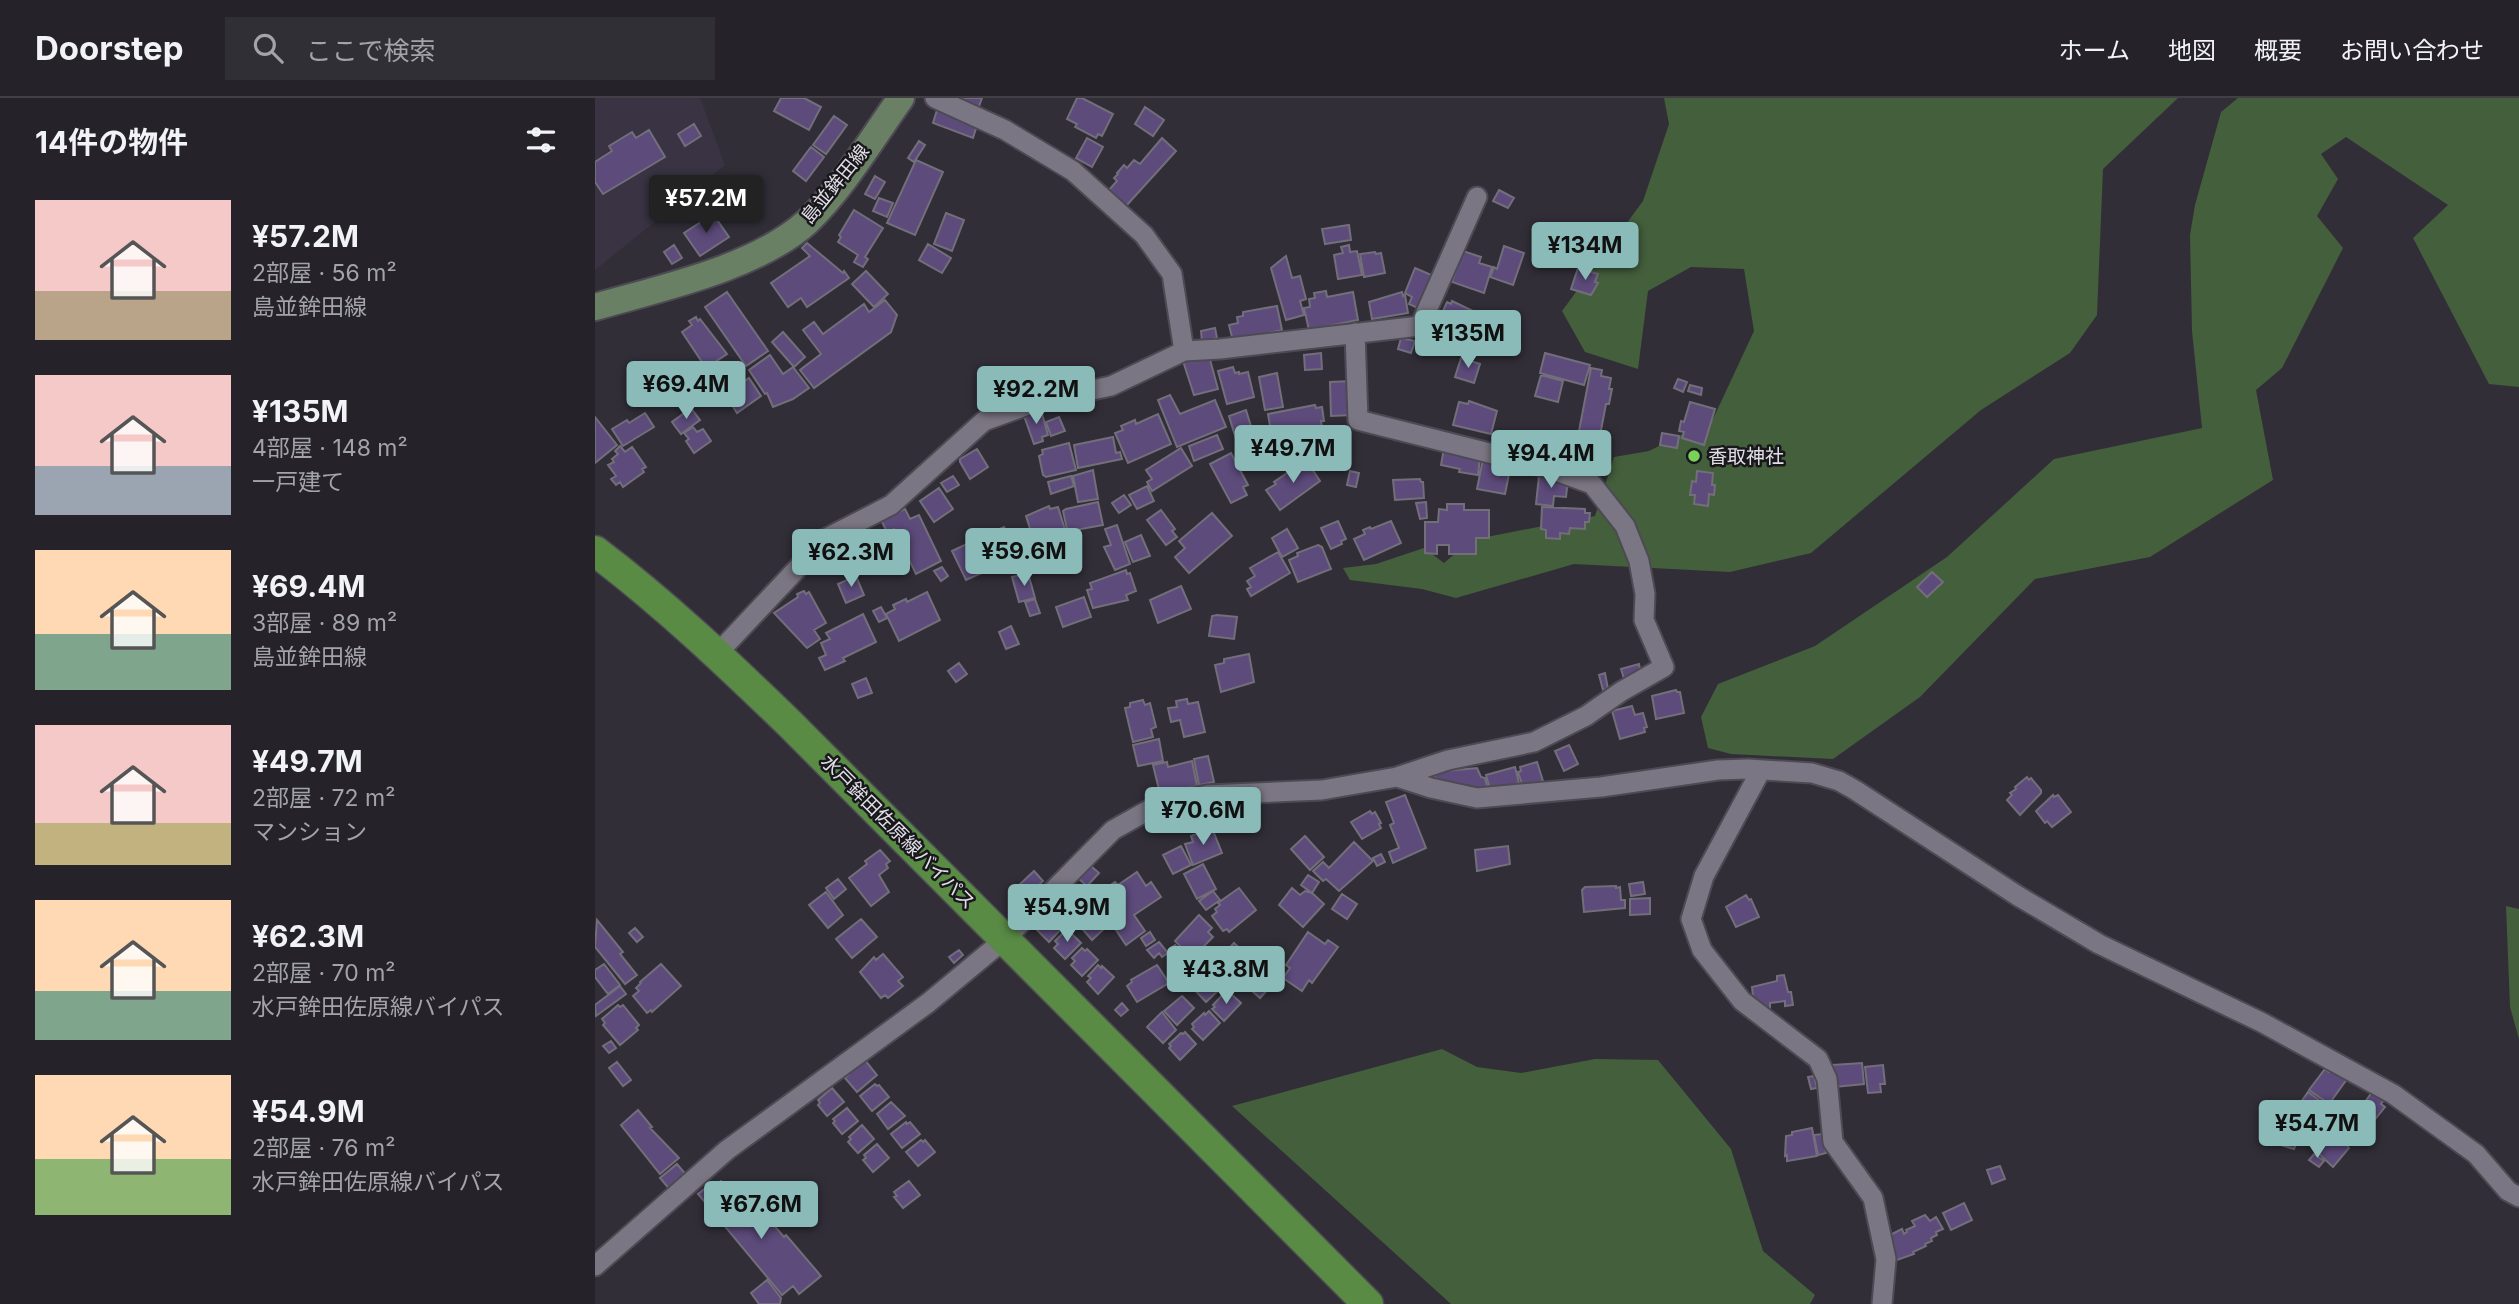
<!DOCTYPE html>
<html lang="ja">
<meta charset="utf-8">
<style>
body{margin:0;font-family:Inter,"Noto Sans JP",sans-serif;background:#312f36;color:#f1f3f6;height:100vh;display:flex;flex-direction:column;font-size:26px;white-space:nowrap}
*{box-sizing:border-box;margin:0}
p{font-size:23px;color:#a3a4a8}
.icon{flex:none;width:38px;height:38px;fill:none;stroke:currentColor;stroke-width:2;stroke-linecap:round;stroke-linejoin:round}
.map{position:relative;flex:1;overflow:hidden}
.side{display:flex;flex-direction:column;background:#25222a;width:595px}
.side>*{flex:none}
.price{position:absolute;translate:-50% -60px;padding:0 16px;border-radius:7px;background:#8bbbb9;color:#111;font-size:23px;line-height:46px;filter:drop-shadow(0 2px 4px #0008)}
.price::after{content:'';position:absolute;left:50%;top:42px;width:21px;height:16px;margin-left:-10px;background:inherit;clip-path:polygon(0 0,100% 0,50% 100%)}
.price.active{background:#222;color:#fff}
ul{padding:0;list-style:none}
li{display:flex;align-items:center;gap:21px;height:175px;padding:0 35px}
li span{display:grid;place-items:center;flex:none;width:196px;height:140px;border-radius:0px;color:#555}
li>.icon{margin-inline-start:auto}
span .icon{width:84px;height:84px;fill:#fffc;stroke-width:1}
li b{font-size:30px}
h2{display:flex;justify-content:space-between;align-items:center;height:84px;padding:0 35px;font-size:30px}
header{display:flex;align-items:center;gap:42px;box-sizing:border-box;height:98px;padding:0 35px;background:#25222a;border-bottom:2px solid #423f47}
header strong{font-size:33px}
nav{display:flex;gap:38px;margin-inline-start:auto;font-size:24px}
.search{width:490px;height:63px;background:#312f36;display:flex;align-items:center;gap:18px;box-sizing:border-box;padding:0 24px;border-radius:0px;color:#a3a4a8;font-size:26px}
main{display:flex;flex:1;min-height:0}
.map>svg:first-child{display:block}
</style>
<header>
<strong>Doorstep</strong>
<div class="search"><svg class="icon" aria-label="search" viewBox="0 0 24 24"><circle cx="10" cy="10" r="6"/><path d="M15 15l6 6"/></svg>ここで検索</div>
<nav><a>ホーム</a><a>地図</a><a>概要</a><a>お問い合わせ</a></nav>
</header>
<main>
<section class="side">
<h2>14件の物件<svg class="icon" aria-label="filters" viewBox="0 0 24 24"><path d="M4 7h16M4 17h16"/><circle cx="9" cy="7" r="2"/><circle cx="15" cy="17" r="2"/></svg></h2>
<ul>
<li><span style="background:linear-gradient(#f6c9c9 65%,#b9a48a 0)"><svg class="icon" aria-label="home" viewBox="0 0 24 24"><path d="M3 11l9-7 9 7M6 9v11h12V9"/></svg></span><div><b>¥57.2M</b><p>2部屋 · 56 m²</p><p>島並鉾田線</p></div></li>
<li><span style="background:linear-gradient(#f6c9c9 65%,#9aa5b1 0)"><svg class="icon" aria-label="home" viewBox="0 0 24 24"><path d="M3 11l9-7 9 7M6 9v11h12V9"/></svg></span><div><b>¥135M</b><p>4部屋 · 148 m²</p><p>一戸建て</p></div></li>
<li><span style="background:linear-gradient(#ffd9b3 60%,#7fa58c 0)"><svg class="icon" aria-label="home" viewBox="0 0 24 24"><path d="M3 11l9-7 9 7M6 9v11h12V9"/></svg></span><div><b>¥69.4M</b><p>3部屋 · 89 m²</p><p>島並鉾田線</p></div></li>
<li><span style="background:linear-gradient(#f6c9c9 70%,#c2b280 0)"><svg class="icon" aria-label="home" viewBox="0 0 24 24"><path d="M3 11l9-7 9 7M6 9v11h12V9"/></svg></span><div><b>¥49.7M</b><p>2部屋 · 72 m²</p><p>マンション</p></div></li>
<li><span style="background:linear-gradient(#ffd9b3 65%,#7fa58c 0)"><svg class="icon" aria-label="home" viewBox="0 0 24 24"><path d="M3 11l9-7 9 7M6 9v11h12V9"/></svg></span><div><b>¥62.3M</b><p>2部屋 · 70 m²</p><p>水戸鉾田佐原線バイパス</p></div></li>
<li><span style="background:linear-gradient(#ffd9b3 60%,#8fb573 0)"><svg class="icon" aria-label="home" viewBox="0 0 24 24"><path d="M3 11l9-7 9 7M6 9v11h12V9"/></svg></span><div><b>¥54.9M</b><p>2部屋 · 76 m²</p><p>水戸鉾田佐原線バイパス</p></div></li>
</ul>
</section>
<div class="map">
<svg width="1924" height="1206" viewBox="0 0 1924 1206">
<rect width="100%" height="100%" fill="#312e38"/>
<path fill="#393343" d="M0 0H105L130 67 0 172Z"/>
<path fill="#445f3c" d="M1069 0H1583L1508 71 1502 217 1475 255 1386 312 1216 455 1135 474 979 466 861 500 827 491 755 482 748 470 781 466 829 450 849 465 876 442 1000 418 1019 359 1054 353 1118 321 1159 233 1149 171 1096 169 1053 193 1043 271 990 254 967 213 1048 103 1074 26Z
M1643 0H1924V289L1894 286 1818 140 1853 107 1751 39 1726 56 1743 81 1722 118 1748 150 1687 270 1661 292 1678 382 1555 459 1440 481 1325 599 1238 661 1136 656 1113 650 1106 619 1123 586 1220 548 1352 459 1459 361 1607 330 1597 233 1595 137 1600 107 1626 14Z
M1911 808 1924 811V941L1915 909Z
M847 951 882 969 926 975 1000 961 1063 962 1136 1051 1168 1153 1220 1197 1215 1206H856L637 1008Z"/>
<path fill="#5d4b7c" stroke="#726e7a" stroke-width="2" d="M186 0H209L226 9 214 32 179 13Z
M356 0H387L383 11Z
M482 0H487L518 16 507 38 503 36 501 40 480 29 482 26 472 21Z
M550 9 569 22 558 38 540 26Z
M342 12 382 27 378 40 338 25Z
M239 18 252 27 231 56 218 47Z
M99 26 106 38 90 48 83 36Z
M54 32 70 59 8 96 0 84V64L17 53 14 48 37 34 41 40Z
M492 40 508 49 497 69 481 60Z
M567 40 581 53 531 108 514 92 522 83 519 80 523 76 522 75 529 67 532 70 539 62 545 66Z
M324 43 330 47 319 64 313 60Z
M216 49 229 59 211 83 198 73Z
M321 62 348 74 320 137 292 125Z
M280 78 290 84 280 101 270 96Z
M904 92 919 100 913 110 898 103Z
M284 100 298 105 292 119 278 113Z
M259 112 288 130 270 159 273 161 268 169 259 164 263 157 243 144 246 139 244 137Z
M351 115 369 122 357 153 339 146Z
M118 116 134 139 105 158 89 135Z
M754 127 756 142 730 146 727 131Z
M952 140 975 149 971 157 949 149Z
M212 145 248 175 249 173 254 180 212 209 206 200 193 209 176 185 215 158 207 150Z
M333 146 356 160 347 175 324 162Z
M79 147 87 160 77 166 69 154Z
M754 147 755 154 762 153 767 177 743 181 739 157 748 155 746 149Z
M1010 147 1027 153 1021 169 1004 163Z
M909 148 929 155 918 187 895 179 899 169 902 171Z
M868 153 886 159 884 165 897 169 889 195 857 184Z
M780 154 781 156 786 155 790 175 769 179 765 156Z
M691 158 697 180 705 178 711 201 705 203 709 217 691 222 676 170Z
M820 170 841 179 827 212 814 206 817 199 810 195Z
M983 170 1003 176 1000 184 1003 185 996 197 976 191Z
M271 173 293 196 279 209 257 186Z
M731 193 732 199 758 194 763 222 714 232 709 210 715 209 714 201 720 200 719 195Z
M132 194 173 253 151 268 110 209Z
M807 194 808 198 810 197 813 215 777 221 774 204Z
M290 202 302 217 296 234 219 290 205 272 226 256 208 232 219 224 228 236 269 206 274 214Z
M857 203 882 215 871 240 842 226 852 204 856 206Z
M682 208 687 232 638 243 634 227 643 225 642 219 648 218V214Z
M101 219 103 223 105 221 132 256 111 270 87 234 97 227 94 223Z
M620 230 622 240 607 243 606 233Z
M188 234 210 259 199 269 177 244Z
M806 240 820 243 816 255 803 251Z
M726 255 727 271 710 272 709 257Z
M950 255 995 267 989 287 945 275Z
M175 257 188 276 198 269 214 290 198 301 178 309 172 295 170 296 154 272Z
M614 258 623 291 599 297 588 263Z
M866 260 885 266 879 285 860 279Z
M638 269 640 275 644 274V276L653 274 659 299 632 306 623 273Z
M996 270 1007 272 1006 278 1016 280 1014 291H1017L1014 306H1011L1002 353 981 349Z
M682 275 688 309 670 312 664 279Z
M946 277 968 283 963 304 940 298Z
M154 280 166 298 142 315 130 296Z
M1083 281 1092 284 1088 294 1079 290Z
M756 283 757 317 736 318 735 284Z
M1095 287 1107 290 1106 297 1093 293Z
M575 297 585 316 620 302 631 329 582 349 563 302Z
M874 303 902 313 896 336 858 327 864 304 873 306Z
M1095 304 1120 311 1109 347 1087 340 1089 334 1084 333 1086 323 1089 324Z
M720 307 721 310 727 309 729 323H726L728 336 678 346 673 316Z
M96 310 105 322 86 336 77 324Z
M446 312 453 337 447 339 448 343 439 346 428 315Z
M651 312 658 335 641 341 634 318Z
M50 315 59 329 28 348 17 331 32 322 34 325Z
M563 316 576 346 533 365 520 335 528 332 526 328 540 322 541 326Z
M0 319 22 347 0 365Z
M464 319 470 333 456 338 451 324Z
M98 329 102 334 108 331 116 343 99 355 91 343 94 341 89 335Z
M744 329H754V346H744Z
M943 334 965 338V341L979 344 978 350 984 351 982 363 943 356 944 353 939 352Z
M1067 335 1084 338 1082 350 1065 347Z
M622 337 628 351 599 363 594 348Z
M518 339 521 355 525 354 527 361 483 370 479 347Z
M719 344 724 351 715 357 710 350Z
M474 345 481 372 451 379 448 377 444 358 448 356 447 352Z
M25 348 30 354 37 349 51 369 47 371 49 374 28 389 25 384 21 387 16 381 21 378 13 367 19 364 17 361 23 356 20 353Z
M586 350 597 368 557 393 552 384 557 381 551 372Z
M696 350 698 357 685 360 683 353Z
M849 350 885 360 883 377 864 374 865 371 846 367Z
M382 351 393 369 375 381 365 364V361Z
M636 355 653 387 648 389 652 397 636 405 615 366Z
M888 361 916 366 910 396 882 391Z
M711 362 725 383 685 412 671 392 681 386 679 384Z
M498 372 503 401 483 404 478 378Z
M755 373 764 375 761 389 752 387Z
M1102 373 1118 375 1117 387H1120L1119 397 1114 396 1113 408 1099 406 1100 397H1095L1097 383 1101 384Z
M358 378 364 387 352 394 346 385Z
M476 378 479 388 456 396 453 384Z
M944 378 973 381 971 399 959 398 958 408 941 406Z
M825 381 826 384H828L829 400 800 402 798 382Z
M552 388 559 403 542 411 534 397Z
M344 390 358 411 339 424 325 403Z
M529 397 536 407 524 415 517 405Z
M503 404 508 427 476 433 475 431H472L468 413 471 411Z
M831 404 832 420 825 421 821 405Z
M852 406H869V412H894V440H881V456H854V447H842V456L830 455V424H843L844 411 852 412Z
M454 408 455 411 463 409 471 435 439 443 431 418Z
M947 409 990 411V415H995L994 424H990V431L975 430 974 436 965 435V441L951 440V432L946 431Z
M310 411 315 421 324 417 346 463 321 476 299 431 292 434 286 422Z
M566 412 580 431 577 433 582 439 571 447 552 422Z
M617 415 637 438 594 475 580 459 590 450 584 443Z
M743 423 751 441 746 443 747 446 736 451 726 430Z
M796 423 806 445 769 462 759 441 770 436 768 432 775 429 776 431Z
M522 427 535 466 520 472 509 449 516 447 510 431Z
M409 429 423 459 371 482 357 453 374 445 372 441 390 433 391 437Z
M692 431 703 450 687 459 677 440Z
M546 437 555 458 538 464 530 444Z
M723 447 727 449 736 471 703 484 694 462 703 458 702 455Z
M683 454 695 475 656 498 652 491 656 489 652 483 660 478 655 470Z
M347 469 353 478 346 483 339 473Z
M531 472 532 476 535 475 541 493 531 497 533 502 498 510 492 492 497 491 495 485Z
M1337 474 1348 484 1332 499 1322 489Z
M433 475 440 500 424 504 417 479Z
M261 478 269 497 251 505 243 486Z
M586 488 596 511 563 525 555 502Z
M209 493 211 496 214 494 231 525 219 532 225 541 212 550 179 515 203 499 202 496Z
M332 494 345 522 304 543 291 516 300 511 298 507 311 501 312 504Z
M489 499 496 519 468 529 461 509Z
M440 501 445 515 435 518 430 504Z
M286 509 292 520 284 524 278 513Z
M268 516 281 544 248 560 250 563 230 572 224 560 231 557 226 545 235 541 231 535Z
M622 517 642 519 639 541 614 538 617 518Z
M416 528 424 546 411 551 404 534Z
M654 556 659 584 626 594 620 567 629 565V561Z
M364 565 372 576 361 584 353 573Z
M1044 566 1046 576 1029 581 1026 571Z
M1010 575 1013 591 1008 592 1004 577Z
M271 580 277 595 263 600 257 586Z
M1081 592 1082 594H1085L1089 615 1061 621 1057 598Z
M592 601 593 606 603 604 610 634 589 639 585 622 576 624 573 610 582 609 581 603Z
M548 602 550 607 555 605 561 629 556 631 558 639 538 644 530 610 535 609V605Z
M1037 608 1040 617 1048 615 1052 629 1049 630 1050 634 1025 641 1017 613Z
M564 641 568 663 543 668 538 647Z
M974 647 983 666 969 673 960 653Z
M613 658 619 684 604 687 599 661Z
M597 663 602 688 593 690 594 694 566 700 558 667 572 664 573 669Z
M942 664 948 683 928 689 923 674 926 673 925 669Z
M920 669 924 685 896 694 891 677Z
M882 670 886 679 890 680 893 692H866V686H840V674Z
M1432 679 1434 682 1436 680 1446 692V695L1425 717 1412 702 1417 697 1415 695 1421 691 1420 689Z
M810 697 831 750 798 765 794 754 804 750 795 727 799 725 791 704Z
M1458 697 1459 699 1463 697 1476 714 1457 729 1452 723 1450 725 1441 713Z
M620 706 625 726 601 731 596 711Z
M775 713 777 716 780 714 786 725 784 726 786 730 767 741 756 724Z
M617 730 627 755 598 767 590 746 598 744 596 738Z
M710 738 729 759 715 772 696 751Z
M759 744 778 763 744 793 731 781 728 783 718 773 728 764 734 770Z
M586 748 596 767 578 776 568 757Z
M913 748 915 766 882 773 880 752Z
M285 752 295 763 291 766 293 770 284 777 294 794 276 808 254 780 272 766 270 763Z
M786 756 790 764 782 768 778 760Z
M608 766 621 791 602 801 589 776Z
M496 768 504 775 492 788 484 781Z
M439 773 448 783 432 798 423 788Z
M542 774 551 788 556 784 566 799 539 817 550 833 531 847 501 802 508 797 505 794 520 784 523 787Z
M713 777 724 784 717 795 706 787Z
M243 781 251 791 239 801 231 790Z
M1048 784 1050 796 1036 798 1034 786Z
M480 788 496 806 492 809 510 830 497 842 463 803Z
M1021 788V790L1025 789 1026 802H1030V810L989 814 987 792 990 789Z
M644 790 661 812 634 834 632 831 628 833 617 818 622 814 620 811 625 807 623 805Z
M697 790 705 797 710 793 717 795 729 806 708 829 684 807Z
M618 793 625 802 611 812 604 803Z
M231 794 248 817 233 830 214 807Z
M747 796 762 806 752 821 737 811Z
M1151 797 1154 802 1156 801 1164 819 1141 829 1131 809Z
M1055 800V816L1035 817V801Z
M451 814 469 828 454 844 442 832 445 828 443 822Z
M604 817 617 830 613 834 618 839 597 860 580 843Z
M266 821 282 839 257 860 241 841Z
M2 822 28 854 25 856 42 877 30 886 0 849Z
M40 830 48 839 42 844 34 835Z
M470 833 473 836 475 834 486 845 470 861 459 850 463 846 460 843Z
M555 834 560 842 551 848 546 840Z
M713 834 730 846 733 842 743 849 717 885 714 882 707 893 688 880 695 870 691 867Z
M564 844 573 855 567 859 564 855 559 860 552 852Z
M639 845 663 867 668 861 684 875 681 878 683 880 665 900 647 884 650 881 629 861 630 859 628 857Z
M580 847 589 857 584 862 575 851Z
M487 850 490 853 492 851 503 862 487 878 476 867 480 863 477 860Z
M364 852 368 857 359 865 354 859Z
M288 856 308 879 303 883 308 888 293 900 290 897 286 900 265 874 279 859 281 862Z
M9 866 25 887 13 896 0 879V872Z
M66 866 86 888 57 914 56 912 52 915 38 898 44 893 41 890 46 885 45 884Z
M503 867 506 870 507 868 519 879 503 896 492 884 496 880 493 878Z
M562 867 574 885 542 904 532 888 537 884 536 882Z
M635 872 646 881 641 886 630 878Z
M616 874 629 887 611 904 596 888 608 877 611 879Z
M1189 877 1193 894H1196L1198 907 1190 908V903L1175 905V910L1164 911 1159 907 1157 889 1182 883V878Z
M25 888 31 896 1 918 0 907Z
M630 894 632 896 634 894 646 905 629 923 617 911 620 909 618 907Z
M587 898 599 910 582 927 569 913Z
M527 905 533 912 526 918 520 912Z
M23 907 25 909 28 907 44 927 41 930 43 932 25 947 8 927 10 925 7 921Z
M614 913 625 925 608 942 597 931 599 929 597 926 609 915 610 917Z
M567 914 581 932 568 945 552 929Z
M590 934 601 946 585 962 574 950 576 948 574 946 586 935 588 936Z
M16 943 21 950 14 955 8 948Z
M269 961 282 977 262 994 250 980Z
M22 964 36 982 28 988 14 970Z
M1267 965 1269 986 1240 989 1238 967Z
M1288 967 1290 986H1285L1286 994 1273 995 1270 969Z
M1737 970 1752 981 1734 1006 1714 992 1730 971 1734 974Z
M1219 978 1222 990 1216 991 1213 979Z
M280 986 282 988 284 987 294 999 277 1013 265 998Z
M237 990 249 1004 232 1018 223 1007 225 1005 223 1002Z
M1778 993 1789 1002 1786 1006 1790 1009 1765 1040 1753 1031 1755 1029 1748 1023 1756 1012 1761 1016Z
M1713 994 1725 1003 1716 1015 1704 1007Z
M296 1004 310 1018 293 1031 282 1016Z
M252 1010 263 1023 247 1036 238 1025 240 1023 238 1021Z
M43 1012 57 1029 55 1030 84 1060 65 1076 26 1027Z
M311 1024 312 1026 315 1024 325 1036 307 1050 296 1036Z
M267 1027 279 1041 263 1055 253 1044 256 1041 254 1039Z
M1686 1027 1706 1034 1699 1051 1682 1046 1683 1044 1680 1043Z
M1217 1030 1222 1058 1192 1063V1057L1190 1058 1191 1038 1197 1037V1034Z
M1753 1033 1761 1040 1756 1046 1748 1039Z
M1227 1036 1231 1055 1223 1057 1219 1037Z
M1739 1037 1745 1042 1746 1040 1754 1050 1738 1069 1723 1055Z
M326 1042 328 1044 330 1042 340 1054 323 1068 311 1054Z
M282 1046 294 1060 278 1074 268 1062 271 1060 269 1057Z
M1719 1056 1729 1063 1724 1069 1714 1062Z
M82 1066 93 1079 76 1093 65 1080Z
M1405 1068 1410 1081 1397 1086 1392 1072Z
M126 1083 152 1110 159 1104 189 1139 191 1137 226 1178 204 1196 198 1188 187 1197 103 1096 112 1089 114 1092Z
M314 1083 325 1097 308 1110 299 1099 302 1098 299 1094Z
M1369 1105 1377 1122 1356 1132 1348 1115Z
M1330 1117 1335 1123 1341 1119 1348 1131 1341 1134 1342 1137 1336 1140 1337 1143 1330 1146 1331 1148 1318 1154 1319 1156 1299 1163 1289 1140 1307 1131 1309 1136 1312 1134 1311 1132 1320 1128 1317 1123Z
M172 1182 186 1200 185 1206H164L156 1195Z"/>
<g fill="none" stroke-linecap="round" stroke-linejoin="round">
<g stroke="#4d4a53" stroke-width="23">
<path id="minor" d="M340 0 410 32 478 73 549 137 577 176 589 253
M825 228 882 99
M122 556 230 441 296 407 389 323 441 304 516 288 589 253 625 251 825 228 870 245
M1166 672 1109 778 1096 821 1107 852 1147 903 1223 961 1232 981 1238 1044 1278 1100 1291 1161 1287 1206
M802 679 836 690 882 700 1006 689 1123 672 1153 671 1217 675 1244 683 1260 692 1423 798 1504 846 1666 924 1798 996 1881 1056 1913 1093 1924 1099
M0 1168 132 1052 333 905 410 841 518 732 559 709 612 697 727 692 802 679 853 662 939 644 991 618 1027 593 1069 569 1049 522 1050 496 1044 463 1030 428 997 386 950 369 763 322 760 235"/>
</g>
<g stroke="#4d4a53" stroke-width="30">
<path id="secondary" d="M0 209C66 190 161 170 212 124 247 91 278 39 306 0"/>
</g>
<g stroke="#4d4a53" stroke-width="33">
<path id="primary" d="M0 453C70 506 133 566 196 627L773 1206"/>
</g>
<use href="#minor" stroke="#7b7683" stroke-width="19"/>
<use href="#secondary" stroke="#6a8064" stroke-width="26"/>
<use href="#primary" stroke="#598b45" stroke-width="30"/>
</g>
<circle fill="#78d259" stroke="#18171c" stroke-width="2.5" cx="1099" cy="358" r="7"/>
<g text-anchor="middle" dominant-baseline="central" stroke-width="5" stroke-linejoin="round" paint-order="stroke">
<g font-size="19" fill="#e2dfe6" stroke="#18171c">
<text transform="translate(240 86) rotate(-51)">島並鉾田線</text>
<text transform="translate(303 734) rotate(45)">水戸鉾田佐原線バイパス</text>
</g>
<g font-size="19" fill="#e2dfe6" stroke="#18171c" text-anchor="start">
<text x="1113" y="358">香取神社</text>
</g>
</g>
</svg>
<b class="price active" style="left:111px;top:137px">¥57.2M</b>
<b class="price" style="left:990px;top:184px">¥134M</b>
<b class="price" style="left:873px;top:272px">¥135M</b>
<b class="price" style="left:91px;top:323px">¥69.4M</b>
<b class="price" style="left:441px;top:328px">¥92.2M</b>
<b class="price" style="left:698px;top:387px">¥49.7M</b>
<b class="price" style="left:956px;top:392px">¥94.4M</b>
<b class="price" style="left:429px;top:490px">¥59.6M</b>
<b class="price" style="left:256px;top:491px">¥62.3M</b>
<b class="price" style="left:608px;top:749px">¥70.6M</b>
<b class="price" style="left:472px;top:846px">¥54.9M</b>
<b class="price" style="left:631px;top:908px">¥43.8M</b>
<b class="price" style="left:1722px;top:1062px">¥54.7M</b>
<b class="price" style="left:166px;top:1143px">¥67.6M</b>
</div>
</main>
